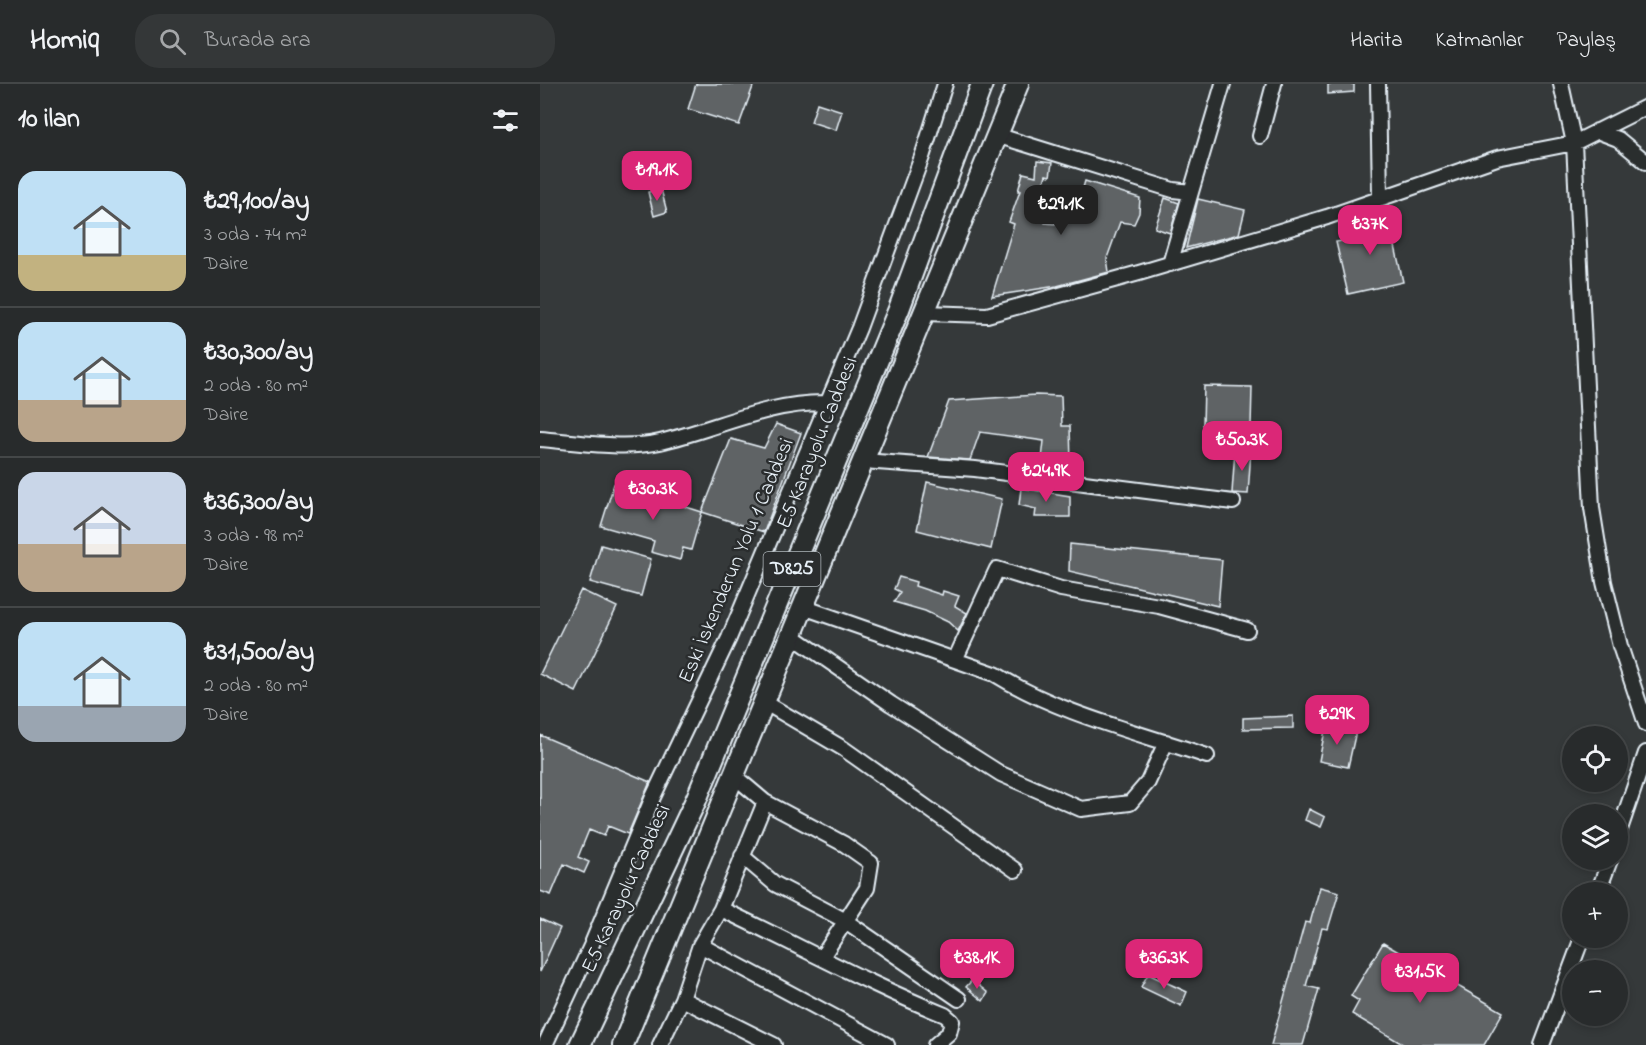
<!DOCTYPE html>
<html lang="tr">
<meta charset="utf-8">
<style>
body{margin:0;font-family:"Indie Flower",sans-serif;background:#343738;color:#f1f3f6;height:100vh;display:flex;flex-direction:column;font-size:22px;white-space:nowrap}
*{box-sizing:border-box;margin:0}
p{font-size:20px;color:#a5a7a9}
.icon{flex:none;width:33px;height:33px;fill:none;stroke:currentColor;stroke-width:2;stroke-linecap:round;stroke-linejoin:round}
.map{position:relative;flex:1;overflow:hidden}
.sheet{display:flex;flex-direction:column;background:#282b2c;width:540px}
.sheet>*{flex:none}
.fabs{position:absolute;left:1022px;top:642px;display:grid;gap:12px}
.fabs a{display:grid;place-items:center;width:66px;height:66px;border-radius:50%;background:#282b2c;box-shadow:0 3px 9px #0003,0 0 0 2px #444748;font-size:30px}
.price{position:absolute;translate:-50% -51px;padding:0 14px;border-radius:12px;background:#db2777;color:#fff;font-size:20px;line-height:39px;filter:drop-shadow(0 2px 3px #0008)}
.price::after{content:'';position:absolute;left:50%;top:36px;width:18px;height:14px;margin-left:-9px;background:inherit;clip-path:polygon(0 0,100% 0,50% 100%)}
.price.on{background:#222;color:#fff}
ul{padding:0;list-style:none}
li{display:flex;align-items:center;gap:18px;height:150px;padding:0 18px}
li+li{border-top:2px solid #444748}
li span{display:grid;place-items:center;flex:none;width:168px;height:120px;border-radius:18px;color:#555}
li>.icon{margin-inline-start:auto}
span .icon{width:72px;height:72px;fill:#fffc;stroke-width:1}
li b{font-size:26px}
h2{display:flex;justify-content:space-between;align-items:center;height:72px;padding:0 18px;font-size:26px}
header{display:flex;align-items:center;gap:36px;box-sizing:border-box;height:84px;padding:0 30px;background:#282b2c;border-bottom:2px solid #444748}
header strong{font-size:28px}
nav{display:flex;gap:33px;margin-inline-start:auto;font-size:21px}
.search{width:420px;height:54px;background:#343738;display:flex;align-items:center;gap:15px;box-sizing:border-box;padding:0 21px;border-radius:24px;color:#a5a7a9;font-size:22px}
main{display:flex;flex:1;min-height:0}
.map>svg:first-child{display:block}
</style>
<header>
<strong>Homiq</strong>
<div class="search"><svg class="icon" aria-label="search" viewBox="0 0 24 24"><circle cx="10" cy="10" r="6"/><path d="M15 15l6 6"/></svg>Burada ara</div>
<nav><a>Harita</a><a>Katmanlar</a><a>Paylaş</a></nav>
</header>
<main>
<section class="sheet">
<h2>10 ilan<svg class="icon" aria-label="filters" viewBox="0 0 24 24"><path d="M4 7h16M4 17h16"/><circle cx="9" cy="7" r="2"/><circle cx="15" cy="17" r="2"/></svg></h2>
<ul>
<li><span style="background:linear-gradient(#bfe0f5 70%,#c2b280 0)"><svg class="icon" aria-label="home" viewBox="0 0 24 24"><path d="M3 11l9-7 9 7M6 9v11h12V9"/></svg></span><div><b>₺29,100/ay</b><p>3 oda · 74 m²</p><p>Daire</p></div></li>
<li><span style="background:linear-gradient(#bfe0f5 65%,#b9a48a 0)"><svg class="icon" aria-label="home" viewBox="0 0 24 24"><path d="M3 11l9-7 9 7M6 9v11h12V9"/></svg></span><div><b>₺30,300/ay</b><p>2 oda · 80 m²</p><p>Daire</p></div></li>
<li><span style="background:linear-gradient(#c9d6e8 60%,#b9a48a 0)"><svg class="icon" aria-label="home" viewBox="0 0 24 24"><path d="M3 11l9-7 9 7M6 9v11h12V9"/></svg></span><div><b>₺36,300/ay</b><p>3 oda · 98 m²</p><p>Daire</p></div></li>
<li><span style="background:linear-gradient(#bfe0f5 70%,#9aa5b1 0)"><svg class="icon" aria-label="home" viewBox="0 0 24 24"><path d="M3 11l9-7 9 7M6 9v11h12V9"/></svg></span><div><b>₺31,500/ay</b><p>2 oda · 80 m²</p><p>Daire</p></div></li>
</ul>
</section>
<div class="map">
<svg width="1106" height="961" viewBox="0 0 1106 961">
<rect width="100%" height="100%" fill="#35393a"/>
<filter id="ink" filterUnits="userSpaceOnUse"><feTurbulence type="fractalNoise" baseFrequency=".0167" numOctaves="2"/><feDisplacementMap in="SourceGraphic" scale="12" xChannelSelector="R" yChannelSelector="G"/><feConvolveMatrix kernelMatrix="1 2 1 2 8 2 1 2 1" color-interpolation-filters="sRGB"/></filter>
<g filter="url(#ink)">
<path fill="#5f6365" stroke="#e8f1f8" stroke-width="1.5" d="M156 0H214L199 41 148 25Z
M788 0H814V8L788 10Z
M277 19 302 27 296 46 271 38Z
M497 77 512 79 510 92 506 91 500 111 508 113 505 139 515 140 521 116 538 121 545 97 600 114 599 129 594 140 580 138 567 174 569 188 517 202 452 212 474 140 469 138 480 107H478L483 89 496 92Z
M121 105 127 128 114 132 108 108Z
M625 114 639 119 630 149 615 144Z
M658 115 705 126 699 150 646 164Z
M847 126 863 198 808 210 796 158 808 156 806 145 830 140 828 131Z
M664 302 712 303 711 342 663 341Z
M496 311 521 312 522 342H530L531 380 516 378V386L501 384 504 357 440 348 430 376 388 373 409 317Z
M236 340 261 349 224 448 162 428 191 355 224 364Z
M695 366H711L708 410 692 409Z
M387 398 462 415 451 465 377 446Z
M74 400 162 428 151 466 143 464 140 476 111 468 114 457 61 442Z
M481 404 530 412V433H495L496 425 479 421Z
M530 460 682 476 678 522 529 487Z
M61 461 111 475 101 512 50 498Z
M359 493 376 498 375 502 402 511 403 507 419 512 415 522 427 529 418 547 408 538 385 527 354 518 360 508 354 505Z
M41 506 77 523 36 608 0 590Z
M753 632V644L703 645V634Z
M786 641 816 647 808 683 779 677Z
M0 651 110 698 88 750 68 742 64 752 49 746 38 773 49 778 44 789 24 780 11 811 0 807Z
M769 725 785 733 781 743 765 736Z
M780 803 799 808 788 845 782 844 766 902 779 905 763 961H731L765 838 770 839Z
M0 835 20 844 0 888Z
M843 859 963 928 944 961H864L812 930 819 917 811 912Z
M608 890 647 908 641 922 601 903Z
M432 896 448 909 443 917 426 903Z"/>
<g fill="none" stroke-linecap="round" stroke-linejoin="round">
<g stroke="#e8f1f8" stroke-width="18">
<path id="minor" d="M838 0 840 113
M1021 0 1034 59 1052 424 1064 498 1080 562 1106 640
M1057 47 1078 55 1106 78
M456 51 633 106 651 108 683 0
M720 52 734 0
M630 180 651 108
M384 229 447 231 599 189 787 133 957 74 1034 59 1106 23
M0 355C36 358 84 366 120 358 176 345 228 318 286 319
M323 377 435 385 693 418
M263 523 455 590C519 630 597 648 667 672
M251 551 351 620 461 690 541 725 590 719 608 698 626 658
M415 576 457 485 521 505 619 522 707 546
M224 618 304 665 475 786
M225 718 304 760 331 779 327 804 282 873
M1077 754 1106 669
M202 772 235 800 304 836 419 915
M1058 808 1070 776
M181 825C256 860 328 900 405 931L412 937 409 949 395 961
M160 861 347 961
M142 915 234 961
M5 961 51 862 113 713 189 554 319 244 383 70 405 0
M120 961 142 915 160 861 181 825 225 718 193 691
M1002 961 1042 854"/>
</g>
<g stroke="#e8f1f8" stroke-width="24">
<path id="highway" d="M40 961 156 716 359 225 442 0
M83 961 478 0"/>
</g>
<use href="#minor" stroke="#2a2d2e" stroke-width="14"/>
<use href="#highway" stroke="#2a2d2e" stroke-width="20"/>
</g>
</g>
<g text-anchor="middle" dominant-baseline="central" stroke-width="5" stroke-linejoin="round" paint-order="stroke">
<rect fill="#2a2d2e" stroke="#afb6bb" stroke-width="1.5" x="223.5" y="468" width="57" height="34" rx="4.5"/>
<g font-size="20" font-weight="bold" fill="#e8f1f8">
<text x="252" y="485">D825</text>
</g>
<g font-size="21" fill="#e8f1f8" stroke="#2a2d2e">
<text transform="translate(278 359) rotate(-68)">E5 Karayolu Caddesi</text>
<text transform="translate(197 477) rotate(-67)">Eski İskenderun Yolu 1 Caddesi</text>
<text transform="translate(87 805) rotate(-65)">E5 Karayolu Caddesi</text>
</g>
</g>
</svg>
<div class="fabs">
<a><svg class="icon" aria-label="locate" viewBox="0 0 24 24"><circle cx="12" cy="12" r="6"/><path d="M12 2v4M12 18v4M2 12h4M18 12h4"/></svg></a>
<a><svg class="icon" aria-label="layers" viewBox="0 0 24 24"><path d="M12 4l9 5-9 5-9-5zM3 14l9 5 9-5"/></svg></a>
<a>+</a>
<a>−</a>
</div>
<b class="price" style="left:117px;top:118px">₺19.1K</b>
<b class="price on" style="left:521px;top:152px">₺29.1K</b>
<b class="price" style="left:830px;top:172px">₺37K</b>
<b class="price" style="left:702px;top:388px">₺50.3K</b>
<b class="price" style="left:506px;top:419px">₺24.9K</b>
<b class="price" style="left:113px;top:437px">₺30.3K</b>
<b class="price" style="left:797px;top:662px">₺29K</b>
<b class="price" style="left:437px;top:906px">₺38.1K</b>
<b class="price" style="left:624px;top:906px">₺36.3K</b>
<b class="price" style="left:880px;top:920px">₺31.5K</b>
</div>
</main>
